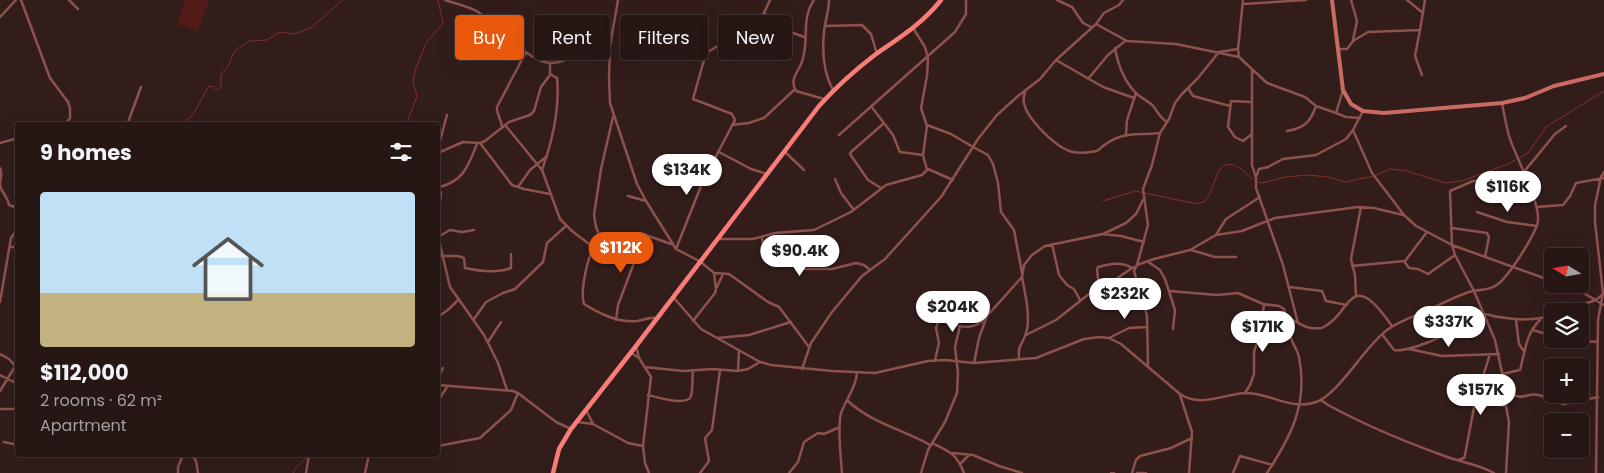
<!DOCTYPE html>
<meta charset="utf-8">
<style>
body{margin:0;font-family:Poppins,sans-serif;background:#322322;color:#f1f3f6;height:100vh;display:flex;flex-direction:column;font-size:19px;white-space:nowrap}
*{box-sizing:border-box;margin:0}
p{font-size:16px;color:#a49fa0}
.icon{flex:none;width:28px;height:28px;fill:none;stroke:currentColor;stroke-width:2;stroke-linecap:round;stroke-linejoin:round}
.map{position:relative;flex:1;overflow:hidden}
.details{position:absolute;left:15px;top:122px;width:425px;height:335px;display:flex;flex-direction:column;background:#261614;border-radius:5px;box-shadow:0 5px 20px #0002,0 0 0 1px #423534}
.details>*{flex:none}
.hud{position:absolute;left:455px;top:15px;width:475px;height:45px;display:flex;gap:10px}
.needle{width:32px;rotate:281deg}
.buttons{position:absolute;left:1544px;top:248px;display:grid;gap:10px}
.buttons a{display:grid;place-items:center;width:45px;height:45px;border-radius:5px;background:#261614;box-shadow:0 5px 20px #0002,0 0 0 1px #423534;font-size:25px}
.price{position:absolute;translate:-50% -42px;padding:0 11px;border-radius:18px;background:#fff;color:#222;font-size:16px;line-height:32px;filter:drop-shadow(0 1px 2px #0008)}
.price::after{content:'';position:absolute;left:50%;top:30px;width:15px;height:11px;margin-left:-8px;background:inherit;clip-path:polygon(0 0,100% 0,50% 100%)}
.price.current{background:#ea580c;color:#fff}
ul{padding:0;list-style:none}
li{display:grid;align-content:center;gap:10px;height:265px;padding:0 25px}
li+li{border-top:1px solid #423534}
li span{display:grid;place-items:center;height:155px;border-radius:5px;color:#555}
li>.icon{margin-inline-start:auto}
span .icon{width:90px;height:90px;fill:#fffc;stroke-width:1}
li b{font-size:21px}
h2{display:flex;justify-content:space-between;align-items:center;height:60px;padding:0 25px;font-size:21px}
.chip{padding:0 18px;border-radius:5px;background:#261614;box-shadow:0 5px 20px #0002,0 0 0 1px #423534;font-size:18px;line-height:45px}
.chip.current{background:#ea580c;color:#fff}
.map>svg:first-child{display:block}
</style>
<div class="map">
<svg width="1604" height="473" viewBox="0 0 1604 473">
<rect width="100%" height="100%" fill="#321d1b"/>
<path fill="#531a1a" d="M185 0H209L198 31 177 24Z"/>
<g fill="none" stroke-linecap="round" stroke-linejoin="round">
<path stroke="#862f2e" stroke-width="1" d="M182 124 193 115 208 87 212 86 217 90 221 87V74C232 65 228 60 236 50 240 46 245 46 249 41L267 40 280 32 295 34 312 27 343 0
M406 125 417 96 413 83 415 71 426 43 443 23 438 0
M1258 182 1262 183 1286 177 1307 175 1328 177 1345 182 1374 176 1391 169 1407 171 1445 183 1462 181 1508 164 1528 153 1546 127 1604 91
M1103 201 1135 191 1197 204 1205 201 1209 195 1219 170 1225 165 1232 164 1241 169 1254 180
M293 473C295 465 305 463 307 455"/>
<path stroke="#8e524e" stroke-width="2.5" d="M21 0 50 78 68 102 70 108V118L65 125
M69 0 78 9
M445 0C456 4 468 6 478 12 497 25 527 61 549 63 564 64 574 54 587 48 595 45 602 45 610 46
M618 0 610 46 609 79 610 103 637 184 646 201 676 249 701 262 714 273 729 274 768 302 779 307 809 347
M814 0C801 19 809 38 803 58 801 70 788 78 796 91L824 99
M829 0C829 11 825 21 824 32 822 52 823 72 833 90
M1057 0 1072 7 1083 23 1091 27
M1351 0 1357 21 1353 40
M1407 0 1423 13
M1243 4 1306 0
M764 13 788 31 804 37
M0 17 16 0
M1096 24 1127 41 1176 44 1239 57 1267 83 1305 97 1316 106 1336 113 1343 90
M825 26 862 25 871 34 877 54
M913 28 925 47 928 58 927 76 921 108 927 126 923 155
M1420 30 1415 56 1422 75
M1115 48C1118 66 1125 83 1138 95 1143 99 1150 102 1154 107 1159 114 1159 117 1167 122
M1338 49H1347L1353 41 1368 32 1420 30 1425 0
M1239 57 1238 49 1243 0
M1056 60 1103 87 1134 98
M1252 71V165L1256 178V188L1283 265 1298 323
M1088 79 1108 55 1125 41
M1188 88 1193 96 1230 106
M1025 92C1024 95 1023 99 1024 103 1027 119 1057 149 1073 152 1080 154 1090 152 1097 151 1121 130 1131 136 1160 133
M1252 102 1231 101 1228 127 1235 137 1243 141 1252 134
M871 106 893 135 899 150 900 152 923 155 927 170
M1363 111 1353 130 1372 173 1404 215 1416 226 1452 245 1552 281
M1336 113 1346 117 1360 118
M127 125 141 87
M505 125 542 170 560 219 572 231 593 247
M732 125 749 123 764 118 794 90
M927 125 951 134 973 147 988 155 993 164 998 183 1001 212 1014 230 1022 273
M502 128C502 120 496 114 497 107L526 52
M1287 131C1304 128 1310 123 1316 106
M1126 134 1127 120 1136 93
M839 135 955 32 966 14V0
M0 143 18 138
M480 143 512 185 524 189 550 194
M438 148 447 115
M784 151 804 170
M719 152 751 169 767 174
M438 153 463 142 480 143 485 141 509 122 530 115 534 111 541 87 550 75V63
M0 168C3 174 0 178 0 185 1 192 8 197 9 205L18 208
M542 170C552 142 560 109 557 78L550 74
M1256 177 1259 169 1268 167 1283 159 1316 155 1346 139 1353 130
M835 179 841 193 854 210
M438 183 441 194 438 216
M440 187C465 180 468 165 477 144
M518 187 530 170 547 156
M881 188 868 180 850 154 851 152 884 123
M628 196 646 201
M1537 207 1563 205 1570 196 1576 183 1604 178
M1477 212 1507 222 1537 226
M1452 228 1487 233 1489 237 1485 257
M1103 234 1121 236 1144 242
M1216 235 1226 219 1260 197
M438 236 450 287 484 335 498 363 507 390
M438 237 450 230 462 232 474 230
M762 238 764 250 784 258 799 268 805 269H832L856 263 864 265 869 269
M718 239H753L775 233 814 230 851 212 886 185 922 175 928 169 953 180
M603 244 596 227 594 215 601 169 613 117
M1052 244 1059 275 1067 285 1074 289 1080 300
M10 247H18
M676 249 703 181 735 120 732 114 693 99 704 60 708 52 716 47 739 41 764 13 770 0
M1191 250 1215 257H1236
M442 256H458L464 258 465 268C479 271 498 273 511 268V254
M1147 261 1160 270 1165 279 1175 310 1173 329
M1405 261 1427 232
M1137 265 1154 259 1190 250 1216 235 1242 231 1275 218 1358 207 1374 208 1403 215
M1352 266 1404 261 1409 268 1418 269 1428 274 1455 255
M1561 284 1575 288 1604 305
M1099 286 1110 288 1143 304
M1106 286 1132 268
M717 287 723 274
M1289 287 1322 291 1326 301 1347 305
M1169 291 1217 295 1238 293 1263 304 1279 306 1284 309C1287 320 1288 333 1293 343 1295 348 1298 351 1299 357 1308 403 1292 435 1267 473
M1356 296 1355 275 1351 259 1361 207
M674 298 701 329 760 362 771 365 832 371 875 373 928 361 945 360 974 363 1036 358 1084 339 1099 337 1109 338 1121 344 1180 394C1201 408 1223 394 1246 393 1270 393 1292 411 1316 402 1340 393 1364 347 1387 330 1398 322 1412 317 1424 312 1439 305 1454 297 1469 292 1478 289 1487 291 1495 286 1507 280 1532 239 1537 225 1544 208 1515 156 1509 136 1506 125 1504 114 1502 103
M0 302 11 238 18 228
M1563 311 1596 300 1603 294
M438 317 449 309 459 299
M656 318C648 317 644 320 637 321 618 323 600 314 584 304 580 292 587 259 594 247L640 233 671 244
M1287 318C1302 323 1304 330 1322 328 1332 323 1339 315 1345 306 1348 303 1352 297 1357 296 1370 293 1386 318 1392 326
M474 319 486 302 503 293 515 289 543 262 547 243 566 226
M616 320 618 305 645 234
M1516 320 1519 344 1523 350
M693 321 715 293 716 289 714 273
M1533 330 1552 336
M1382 334 1394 350C1410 353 1455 331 1470 322 1474 320 1479 315 1484 314 1488 314 1495 317 1499 317 1518 320 1534 321 1552 315
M1026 335 1056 320 1099 286 1097 270 1098 267C1109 264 1122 261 1132 268L1135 267
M718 338 749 335 791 322
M1109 338 1129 328 1147 327
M1560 339 1598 342
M488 342 501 322
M636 346 639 358 651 377 643 446 645 463 649 473
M1409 349 1442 356 1499 354
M631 353 639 358
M0 354 9 359 17 368
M1019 359C1018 342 1022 347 1026 333 1031 318 1025 293 1022 277
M935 360 939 343 936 328 938 322 941 321C960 326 969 332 986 319
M974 363 979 338 987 316 1022 277 1024 265 1032 255 1045 246 1103 234 1126 223 1136 214 1143 200
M1148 365 1147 316 1134 271 1137 265 1148 225 1143 189 1152 165 1160 133 1169 119 1175 103 1182 94 1198 78 1219 52 1238 49
M645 367 683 371 713 369 738 371 748 369 760 362
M802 369 811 343 832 312 862 276 885 259 941 197 978 139 997 115 1018 96 1040 79 1056 60 1096 24 1104 13 1119 5 1123 0
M738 371 739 350
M1502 374 1520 370C1525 352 1526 333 1540 320
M0 375 18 384
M438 377 443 368
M438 385 513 391 518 393 556 422 571 429
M0 391 16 365
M1506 391C1525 403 1524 392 1539 395L1564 404 1598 397
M1245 393 1250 385 1254 374V352L1259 335 1264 305
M648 395C656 397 688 407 691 396 693 389 692 378 693 371
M1180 395 1192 432 1189 473
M847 400C869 422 904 430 930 445
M1321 400 1328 405C1365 425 1403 441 1442 455 1459 462 1478 464 1494 473
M438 401 447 387
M1475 402 1506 406
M0 409H18
M586 410 593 424 628 443 643 446
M578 422 593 424
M4 442 18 445
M932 443C950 452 956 453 964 473
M438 446 480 438 511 410 518 393
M953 453 973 455 999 466 1022 473
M192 455 196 461 198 473
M1458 460 1464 458 1465 455 1475 402 1490 354
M960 464 969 455
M178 473V467L183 455
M306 473 309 455
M365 473 369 455
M700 473 709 461 705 438 712 430 720 370
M789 473 798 462 804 442 818 433 824 434 840 427
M842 473C841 457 837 428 841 413 846 399 856 388 857 373
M921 473 928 450 945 422 957 393 958 373 955 347 960 326
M1111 473H1114
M1132 473 1136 460 1140 456 1171 448 1192 438
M1137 473H1146
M1233 473 1240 456 1273 465
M1506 473 1509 422 1506 406V391L1495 340 1474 291 1455 255 1452 245 1450 191 1473 181 1498 180 1523 173 1555 134 1566 126
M1596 473 1598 320 1603 293 1595 222V205L1601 177 1604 172"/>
<path stroke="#ca6a65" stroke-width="4" d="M1332 0 1343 90 1351 104 1363 111 1384 113 1502 103 1525 98 1554 86 1604 74"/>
<path stroke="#f87c77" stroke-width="4.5" d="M553 473 559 449 571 429 636 346 819 106C836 87 855 70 876 54 899 38 923 23 941 0"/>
</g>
</svg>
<div class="buttons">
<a><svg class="needle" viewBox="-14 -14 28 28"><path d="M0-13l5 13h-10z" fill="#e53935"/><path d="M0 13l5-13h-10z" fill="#a49fa0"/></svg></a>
<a><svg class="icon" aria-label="layers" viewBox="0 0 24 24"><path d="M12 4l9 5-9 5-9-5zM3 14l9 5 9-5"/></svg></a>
<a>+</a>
<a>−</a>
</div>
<b class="price" style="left:687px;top:196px">$134K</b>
<b class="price" style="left:1508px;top:213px">$116K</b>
<b class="price current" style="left:621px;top:274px">$112K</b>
<b class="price" style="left:800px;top:277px">$90.4K</b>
<b class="price" style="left:1125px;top:320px">$232K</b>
<b class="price" style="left:953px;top:333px">$204K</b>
<b class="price" style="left:1449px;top:348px">$337K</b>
<b class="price" style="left:1263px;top:353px">$171K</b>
<b class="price" style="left:1481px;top:416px">$157K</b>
<div class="hud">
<a class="chip current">Buy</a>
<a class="chip">Rent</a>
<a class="chip">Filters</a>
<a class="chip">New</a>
</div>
<section class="details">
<h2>9 homes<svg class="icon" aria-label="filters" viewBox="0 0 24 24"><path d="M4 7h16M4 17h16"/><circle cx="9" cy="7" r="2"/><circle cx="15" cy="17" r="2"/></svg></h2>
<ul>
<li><span style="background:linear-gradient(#bfe0f5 65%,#c2b280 0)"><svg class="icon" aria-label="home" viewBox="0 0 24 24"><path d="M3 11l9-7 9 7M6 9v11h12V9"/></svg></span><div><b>$112,000</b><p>2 rooms · 62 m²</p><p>Apartment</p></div></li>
</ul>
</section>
</div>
